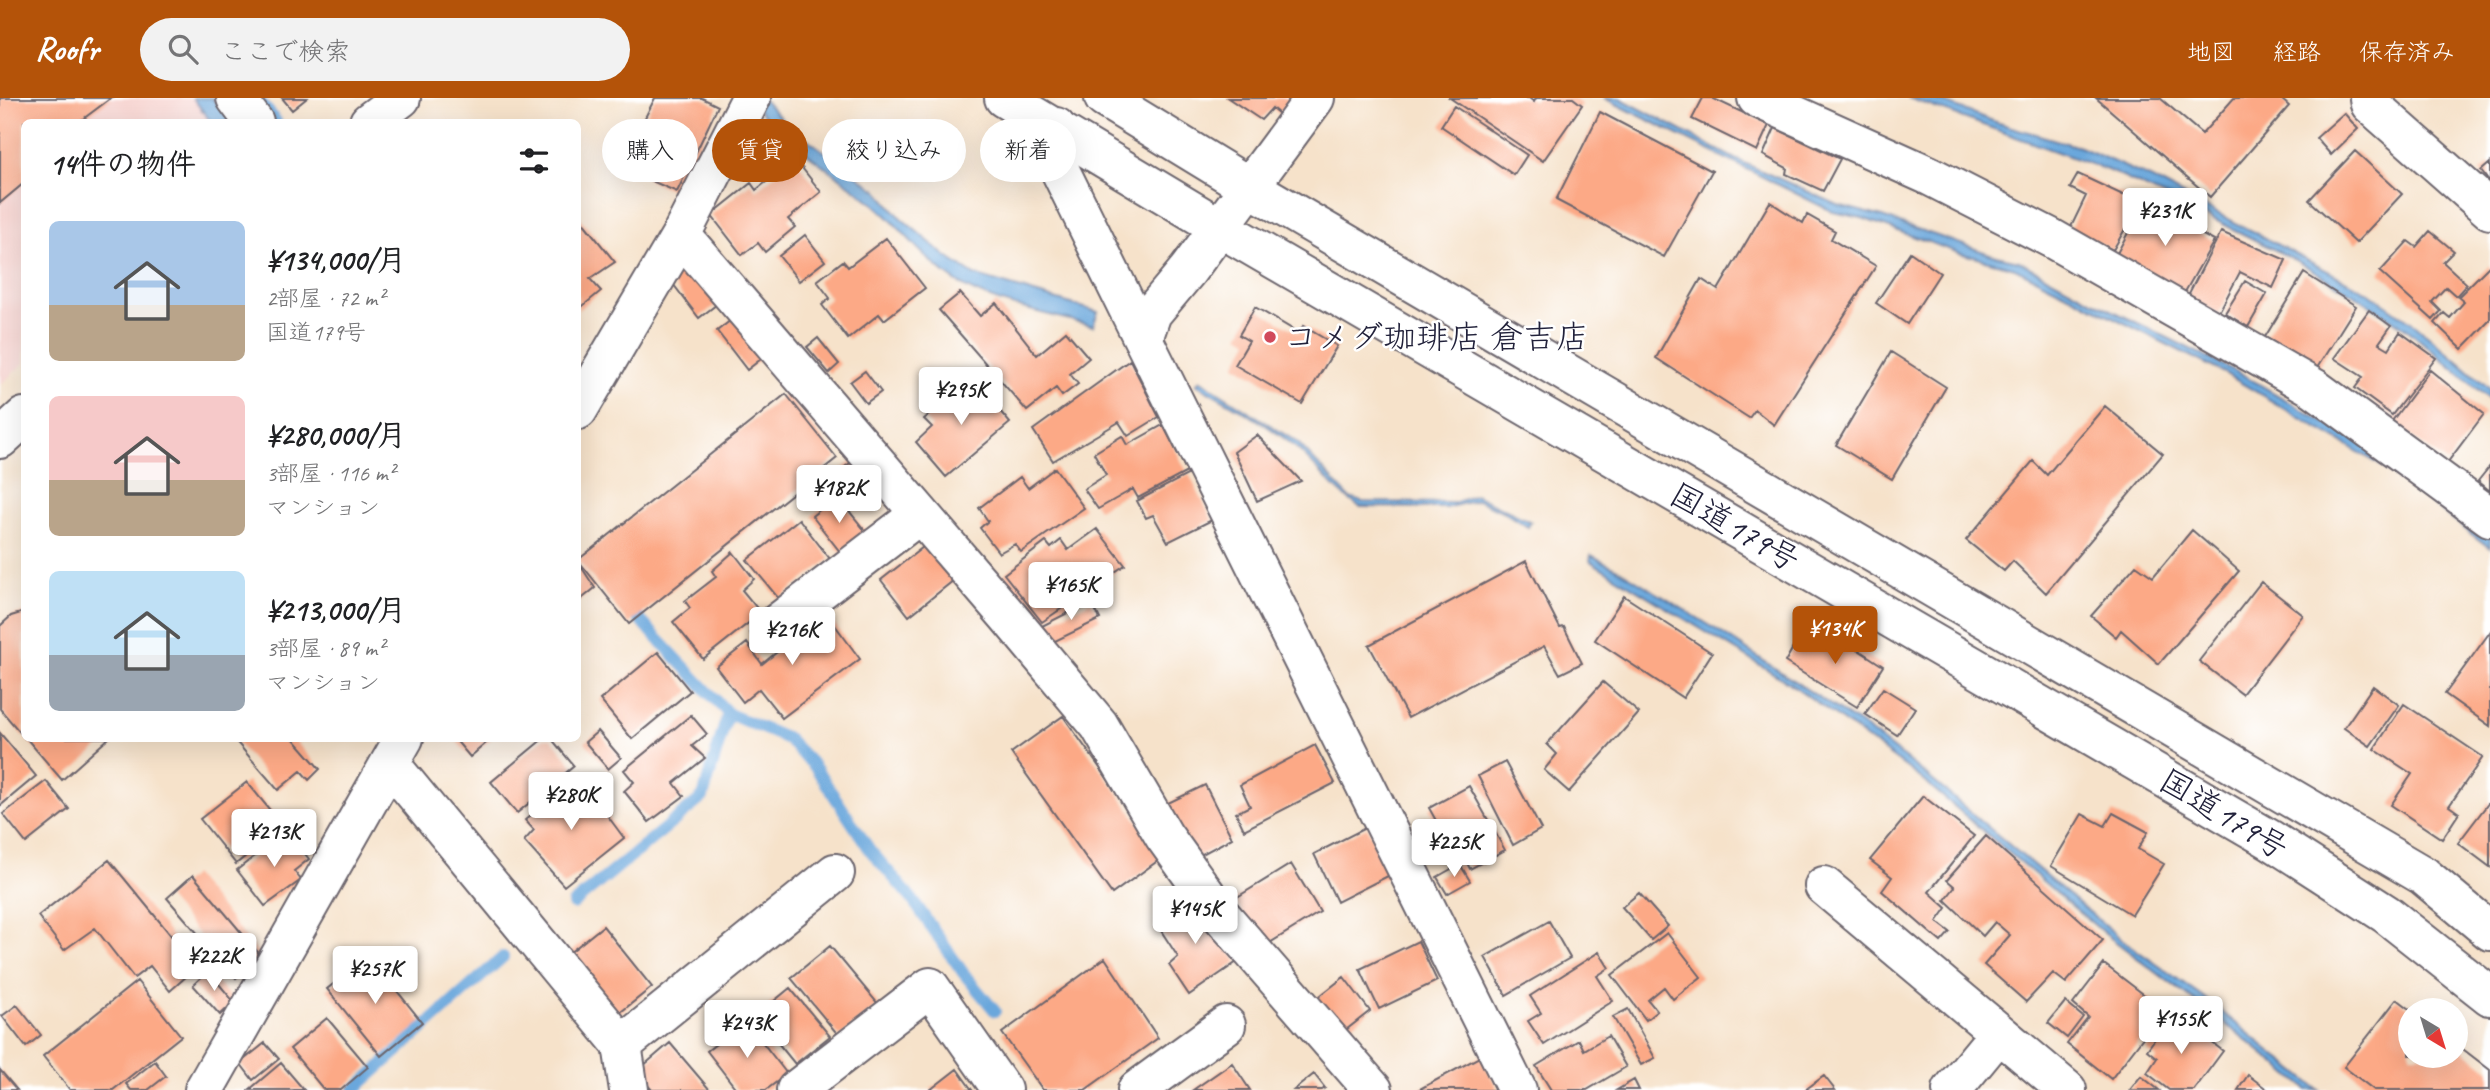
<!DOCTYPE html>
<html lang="ja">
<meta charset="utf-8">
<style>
body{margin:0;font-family:Caveat,"Klee One",sans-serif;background:#f2f2f2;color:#202124;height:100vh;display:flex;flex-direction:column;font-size:26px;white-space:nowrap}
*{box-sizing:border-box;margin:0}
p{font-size:23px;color:#757577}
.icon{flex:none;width:38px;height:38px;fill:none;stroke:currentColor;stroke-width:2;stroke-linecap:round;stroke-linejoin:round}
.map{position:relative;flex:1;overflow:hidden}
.drawer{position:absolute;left:21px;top:21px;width:560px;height:623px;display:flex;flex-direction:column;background:#fff;border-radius:10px;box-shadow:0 7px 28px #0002}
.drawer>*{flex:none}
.top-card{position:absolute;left:602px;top:21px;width:665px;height:63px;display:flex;gap:14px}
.needle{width:46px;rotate:142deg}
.controls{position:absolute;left:2398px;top:900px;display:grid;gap:14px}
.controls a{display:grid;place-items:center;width:70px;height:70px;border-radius:50%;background:#fff;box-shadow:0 7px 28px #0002;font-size:35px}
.price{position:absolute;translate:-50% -60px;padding:0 16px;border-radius:7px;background:#fff;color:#222;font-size:23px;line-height:46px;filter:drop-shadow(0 2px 4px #0008)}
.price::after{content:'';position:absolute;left:50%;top:42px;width:21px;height:16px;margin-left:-10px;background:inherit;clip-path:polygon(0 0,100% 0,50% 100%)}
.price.selected{background:#b45309;color:#fff}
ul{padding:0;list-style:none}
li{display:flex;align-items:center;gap:21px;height:175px;padding:0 28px}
li span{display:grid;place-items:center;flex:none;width:196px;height:140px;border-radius:10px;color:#555}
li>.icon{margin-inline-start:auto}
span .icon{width:84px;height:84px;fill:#fffc;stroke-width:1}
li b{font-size:30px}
h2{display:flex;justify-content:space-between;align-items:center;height:84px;padding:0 28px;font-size:30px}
.pill{padding:0 24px;border-radius:32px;background:#fff;box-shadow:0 7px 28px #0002;font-size:24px;line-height:63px}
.pill.selected{background:#b45309;color:#fff}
header{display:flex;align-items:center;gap:42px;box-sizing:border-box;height:98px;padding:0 35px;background:#b45309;color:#fff}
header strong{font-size:33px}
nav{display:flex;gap:38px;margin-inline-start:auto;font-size:24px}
.search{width:490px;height:63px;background:#f2f2f2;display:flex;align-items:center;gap:18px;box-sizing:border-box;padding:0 24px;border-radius:38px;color:#757577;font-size:26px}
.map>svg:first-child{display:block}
</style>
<header>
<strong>Roofr</strong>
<div class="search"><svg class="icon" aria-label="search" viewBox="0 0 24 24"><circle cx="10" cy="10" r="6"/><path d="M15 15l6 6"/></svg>ここで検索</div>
<nav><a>地図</a><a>経路</a><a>保存済み</a></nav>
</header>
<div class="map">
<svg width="2490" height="992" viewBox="0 0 2490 992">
<rect width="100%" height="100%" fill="#fff"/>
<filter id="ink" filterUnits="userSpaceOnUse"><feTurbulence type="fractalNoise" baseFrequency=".0143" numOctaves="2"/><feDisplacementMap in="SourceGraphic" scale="14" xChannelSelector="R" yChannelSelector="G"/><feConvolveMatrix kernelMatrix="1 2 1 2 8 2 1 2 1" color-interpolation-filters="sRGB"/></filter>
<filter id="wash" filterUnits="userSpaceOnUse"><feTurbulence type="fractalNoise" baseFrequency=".00686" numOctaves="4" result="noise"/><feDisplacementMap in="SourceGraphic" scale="28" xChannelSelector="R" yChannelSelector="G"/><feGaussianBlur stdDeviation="1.57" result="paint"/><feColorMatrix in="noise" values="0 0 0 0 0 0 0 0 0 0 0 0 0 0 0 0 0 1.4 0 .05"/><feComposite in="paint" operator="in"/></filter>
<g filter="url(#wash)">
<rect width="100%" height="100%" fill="#f6e2ca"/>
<path fill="#f7d0cc" d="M0 0H218L237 24H24V265L0 287Z"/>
<path fill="#6aa7dc" stroke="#46648c" stroke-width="2" d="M193 0H212L231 24H211Z
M1604 0H1620L1735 61 1838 107 1879 118 1996 158 2019 163 2081 197 2245 278 2375 354 2490 440V450L2377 365 2224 275 2015 170 1959 155 1862 120 1833 114Z
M1908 0H1932L1998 25 2083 50 2152 81 2368 194 2417 228 2490 291V302L2408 232 2363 202 2297 163 2197 113 2107 72Z
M763 1 784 24 878 93 901 120 947 159 974 177 1098 214 1093 228C1054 217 1000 208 965 189 929 169 905 133 875 107 835 73 789 48 756 9Z
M1200 282 1298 345 1350 400 1362 404 1454 405 1475 397 1531 424 1528 429 1502 413 1478 402 1445 410 1360 409C1333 393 1316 366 1293 347 1263 323 1229 305 1196 286Z
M1591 457 1618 471 1714 530 1867 631 1925 676 2125 844 2202 898 2319 992H2308L2245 941 2104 835 1922 681 1855 632 1794 588 1590 463Z"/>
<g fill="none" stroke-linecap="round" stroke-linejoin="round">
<path stroke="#6aa7dc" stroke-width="12" d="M262 6 276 23
M626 507 729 616 788 641 815 669 870 752 912 801 964 876 995 913
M573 806 703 699 727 619
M354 992 503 859"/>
</g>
<g id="blocks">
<path fill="#fca986" d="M0 0H111L79 24H24V85L0 105Z
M282 0H307L292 12Z
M655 0H702L718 8 677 94 647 81 655 63 629 51Z
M1228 0H1290L1279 16 1272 10 1261 22Z
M1450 0H1529L1534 4 1536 0H1573L1582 7 1543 63Z
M1703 0H1712L1769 27 1757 53 1692 21Z
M2096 0H2160L2202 36 2234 0H2280L2289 8 2210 99Z
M1454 8 1527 57 1514 77 1441 28Z
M1600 14 1712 73 1664 159 1556 102Z
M2344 15 2358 31 2331 57 2316 40Z
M1775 30 1840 61 1823 93 1786 76 1787 70 1763 57Z
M2355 53 2402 96 2356 145 2309 102Z
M795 61 821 94 788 121 795 129 765 154 758 145 742 157 711 117 751 85 756 92Z
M2490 65V85L2481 73Z
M2078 76 2140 105 2113 152 2070 131 2086 98 2070 90Z
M1770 104 1803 125 1807 117 1835 133 1831 141 1876 168 1774 327 1755 312 1749 320 1656 260 1701 181 1718 192Z
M2144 105 2214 143 2185 194 2116 157Z
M578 118 615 164 590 181 601 193 578 212Z
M2430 133 2454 153 2443 164 2467 186 2456 198 2446 189 2432 204 2441 213 2433 222 2380 174 2408 143 2416 149Z
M2221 134 2286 162 2273 190 2240 174 2218 216 2187 199Z
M805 137 825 163 799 183 779 158Z
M886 140 925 190 884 222 879 216 848 241 822 207 830 200 817 183 843 163 848 169Z
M1910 154 1940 175 1907 226 1876 205Z
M690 161 721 203 699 220 667 178Z
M2490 167V222L2462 251 2435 225 2444 215 2450 220 2464 204 2458 199Z
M2304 175 2356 208 2317 270 2265 239Z
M2245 183 2267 196 2248 229 2225 215Z
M960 195 980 218 996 205 1037 257 1066 233 1089 260 1070 276 1078 286 1062 298 1056 290 1027 313 939 212Z
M1255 209 1299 235 1303 228 1337 248 1302 306 1235 267 1249 243 1239 237Z
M2369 212 2391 228 2379 245 2389 251 2400 234 2436 260 2392 317 2355 290 2363 279 2334 260Z
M735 219 766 257 747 272 717 233Z
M818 240 839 266 829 275 807 249Z
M1891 254 1946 289 1892 381 1836 347Z
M1130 262 1159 319 1128 338 1119 324 1053 363 1033 332Z
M2430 272 2484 316 2447 365 2392 323Z
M865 273 881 294 866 305 850 284Z
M972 280 1010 325 946 379 916 344 932 329 924 321Z
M786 296 837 360 629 526 578 462Z
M2105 308 2163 356 2046 495 2013 463 2004 473 1966 442 2033 363 2047 377Z
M1163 327 1187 374 1138 400 1133 391 1098 411 1084 391 1106 377 1094 355 1122 338 1127 347Z
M1257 337 1301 383 1257 403 1234 354Z
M858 359 872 377 845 398 832 379Z
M2490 368V393L2478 383Z
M1055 370 1084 410 1021 454 1015 446 999 455 980 430 988 423 979 410 1020 379 1028 390Z
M1189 376 1212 422 1168 444 1153 417 1146 420 1137 403Z
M837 398 867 435 841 455 812 418Z
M799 421 830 461 779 501 747 462Z
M1097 431 1125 467 1042 524 1004 476 1046 444 1051 450 1061 442 1068 452Z
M2192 432 2239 473 2159 566 2121 532 2116 539 2091 518 2136 467 2153 479Z
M927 446 954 482 909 518 881 482Z
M733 454 754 481 742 492 761 515 703 561 673 524 690 510 685 503 716 479 712 473Z
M1526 463 1560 530 1564 529 1582 565 1560 576 1544 548 1408 620 1369 547Z
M582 470 595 490 578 504V473Z
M2261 484 2303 517 2242 596 2199 563Z
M1624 498 1712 555 1683 600 1595 542Z
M1091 503 1100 521 1051 545 1042 528Z
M24 514V639L0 611V528L11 518Z
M826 515 860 561 782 620 759 591 743 604 716 569 747 545 762 566Z
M1803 532 1828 547 1834 536 1883 568 1857 609 1785 564Z
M2490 534V628L2445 596Z
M658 554 690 593 632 641 600 602Z
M1603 584 1639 615 1569 694 1544 672 1557 656 1547 646Z
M2373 588 2399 607 2370 648 2344 630Z
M1883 590 1915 610 1897 637 1865 616Z
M2404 606 2483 659 2449 708 2459 715 2442 741 2391 707 2412 676 2374 651Z
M691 617 707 636 692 648 705 660 674 685 684 698 649 724 624 693 634 684 624 672Z
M1063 618 1163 759 1112 796 1011 655Z
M598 633 621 660 608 671 585 644Z
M0 635 36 678 0 708Z
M26 640H109L62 682Z
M233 640H293L320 671 309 682 301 673 278 692Z
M454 640H492L470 659Z
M544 640H551L574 668 517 715 491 684Z
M1315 647 1335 685 1244 732 1236 715 1250 708 1240 687Z
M1505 664 1541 731 1513 747 1478 678Z
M578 678 624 740 564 788 524 743 534 732 525 722Z
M46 683 69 711 26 745 3 716Z
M247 684 283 728 236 766 200 721Z
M1205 687 1232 740 1195 760 1166 706Z
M1469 688 1505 752 1470 771 1461 753 1455 757 1429 710Z
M1923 698 1974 738 1929 794 1947 810 1937 824 1950 834 1941 844 1882 793 1892 779 1870 762Z
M2490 703V769L2458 745Z
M2113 715 2148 734 2138 751 2164 766 2132 817 2051 768 2082 716 2105 728Z
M1367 729 1390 777 1337 804 1314 756Z
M287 733 309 761 294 773 301 782 265 808 237 772Z
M1986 738 2103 842 2066 885 2053 875 2026 904 1984 867 2010 837 1995 824 1983 838 1945 802 1955 789 1947 782Z
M109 762 197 869 170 893 150 868 134 880 95 830 64 852 38 818Z
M1291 766 1320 814 1263 849 1234 801Z
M1460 766 1470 783 1447 796 1437 779Z
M193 777 261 858 236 880 167 800Z
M1639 795 1668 828 1651 842 1622 809Z
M1195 799 1237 864 1189 897 1169 867 1178 859 1156 825Z
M1549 823 1570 860 1506 897 1485 859Z
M603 828 652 889 612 921 563 860Z
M1667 835 1701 879 1673 901 1664 889 1648 902 1657 913 1646 922 1612 877Z
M1418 843 1437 883 1379 911 1360 871Z
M830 848 879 907 840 939 791 880Z
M1599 854 1609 870 1597 878 1613 903 1544 947 1528 923 1541 915 1530 898Z
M369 858 422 924 381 958 327 891Z
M1105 860 1158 940 1085 992H1043L1002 935Z
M2104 866 2164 912 2111 981 2067 946 2088 919 2073 906Z
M208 873 234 904 220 917 193 887Z
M1344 879 1370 913 1342 935 1316 901Z
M137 883 181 938 113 992H70L43 958Z
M790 890 830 938 795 966 756 918Z
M2397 901 2410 911V957H2455V945L2490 972V992H2374L2344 969Z
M2065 904 2083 919 2067 940 2048 925Z
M17 907 41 937 26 949 2 918Z
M1628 911 1655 960 1641 967 1613 919Z
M2173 915 2223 953 2194 992H2169L2147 975 2157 960 2147 952Z
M327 920 368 969 341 992H324L290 951Z
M746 923 787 976 766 992H737L707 953Z
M1608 938 1626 969 1587 992H1551L1536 968 1579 942 1584 952Z
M265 945 279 961 253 982 240 965Z
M670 945 710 992H652L636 974Z
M1481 958 1498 992H1418Z
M155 963 166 978 148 992H131L126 986Z
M281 965 304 992H249Z
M1232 965 1250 992H1193Z
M957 971 972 992H930Z
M0 972 17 992H0Z
M1314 976 1325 990 1322 992H1294Z
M2248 977 2268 992H2238Z
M1824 978 1835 992H1805Z
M2141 978 2159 992H2130Z
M1634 982 1639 992H1617Z"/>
</g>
</g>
<g filter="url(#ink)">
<use href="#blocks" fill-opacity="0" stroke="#6c656d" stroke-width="2"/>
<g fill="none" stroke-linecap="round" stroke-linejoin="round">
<g stroke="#6c656d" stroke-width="42">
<path id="street" d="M236 0 254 24
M1315 0 1188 172 1152 215 1143 241 1517 992
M1757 0 1928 77 2051 140 2314 290 2490 419
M2369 0 2370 6 2490 112
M1056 29 1050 52 1143 241
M681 137 1007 517 1099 627 1164 738 1220 816 1373 992
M578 312 681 137 751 0
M770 531 920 416
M391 667 622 947 629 992
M1824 788 2067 992
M622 947 835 775
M204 992 404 640
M796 992 930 889 1002 992
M1137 992 1226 927
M1952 992 1999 935"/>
</g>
<g stroke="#6c656d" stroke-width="42">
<path id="secondary" d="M369 24 401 0
M0 341 24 319"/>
</g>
<g stroke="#6c656d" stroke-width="42">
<path id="highway" d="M1004 0 1219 129 2271 742 2386 816 2490 898
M1104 0 1248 88 2424 778 2490 833"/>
</g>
<use href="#street" stroke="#fff" stroke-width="38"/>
<use href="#secondary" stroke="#fff" stroke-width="38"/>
<use href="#highway" stroke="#fff" stroke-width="38"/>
</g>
</g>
<circle fill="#d1495b" stroke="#fff" stroke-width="2.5" cx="1270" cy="239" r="7"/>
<g text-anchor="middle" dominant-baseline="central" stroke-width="5" stroke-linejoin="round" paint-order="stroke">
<g font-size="33" fill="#22223b" stroke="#fff" text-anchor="start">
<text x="1284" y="239">コメダ珈琲店 倉吉店</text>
</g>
<g font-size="33" fill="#22223b" stroke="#fff">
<text transform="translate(1735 429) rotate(30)">国道179号</text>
<text transform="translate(2224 716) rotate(31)">国道179号</text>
</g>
</g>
</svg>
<div class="controls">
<a><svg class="needle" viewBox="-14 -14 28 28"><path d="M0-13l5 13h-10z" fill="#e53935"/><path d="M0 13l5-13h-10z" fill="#757577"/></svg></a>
</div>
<b class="price" style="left:2165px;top:150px">¥231K</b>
<b class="price" style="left:961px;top:329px">¥295K</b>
<b class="price" style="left:839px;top:427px">¥182K</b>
<b class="price" style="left:1071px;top:524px">¥165K</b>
<b class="price selected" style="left:1835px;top:568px">¥134K</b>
<b class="price" style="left:792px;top:569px">¥216K</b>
<b class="price" style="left:571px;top:734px">¥280K</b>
<b class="price" style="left:274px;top:771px">¥213K</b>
<b class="price" style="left:1454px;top:781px">¥225K</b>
<b class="price" style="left:1195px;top:848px">¥145K</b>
<b class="price" style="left:214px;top:895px">¥222K</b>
<b class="price" style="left:375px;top:908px">¥257K</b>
<b class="price" style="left:2181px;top:958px">¥155K</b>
<b class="price" style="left:747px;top:962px">¥243K</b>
<div class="top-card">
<a class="pill">購入</a>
<a class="pill selected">賃貸</a>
<a class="pill">絞り込み</a>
<a class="pill">新着</a>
</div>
<section class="drawer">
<h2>14件の物件<svg class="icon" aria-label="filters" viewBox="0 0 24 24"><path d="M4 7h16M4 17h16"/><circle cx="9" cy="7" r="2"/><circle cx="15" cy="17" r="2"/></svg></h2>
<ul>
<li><span style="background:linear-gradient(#a9c7e8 60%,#b9a48a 0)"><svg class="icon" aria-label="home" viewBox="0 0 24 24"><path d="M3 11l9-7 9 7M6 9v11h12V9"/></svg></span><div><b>¥134,000/月</b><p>2部屋 · 72 m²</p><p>国道179号</p></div></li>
<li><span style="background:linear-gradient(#f6c9c9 60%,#b9a48a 0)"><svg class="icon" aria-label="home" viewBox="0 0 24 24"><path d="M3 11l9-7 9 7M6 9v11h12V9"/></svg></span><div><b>¥280,000/月</b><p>3部屋 · 116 m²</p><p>マンション</p></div></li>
<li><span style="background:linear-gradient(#bfe0f5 60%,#9aa5b1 0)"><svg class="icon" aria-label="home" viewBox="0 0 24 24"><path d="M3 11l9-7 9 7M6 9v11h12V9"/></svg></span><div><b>¥213,000/月</b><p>3部屋 · 89 m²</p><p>マンション</p></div></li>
</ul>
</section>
</div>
